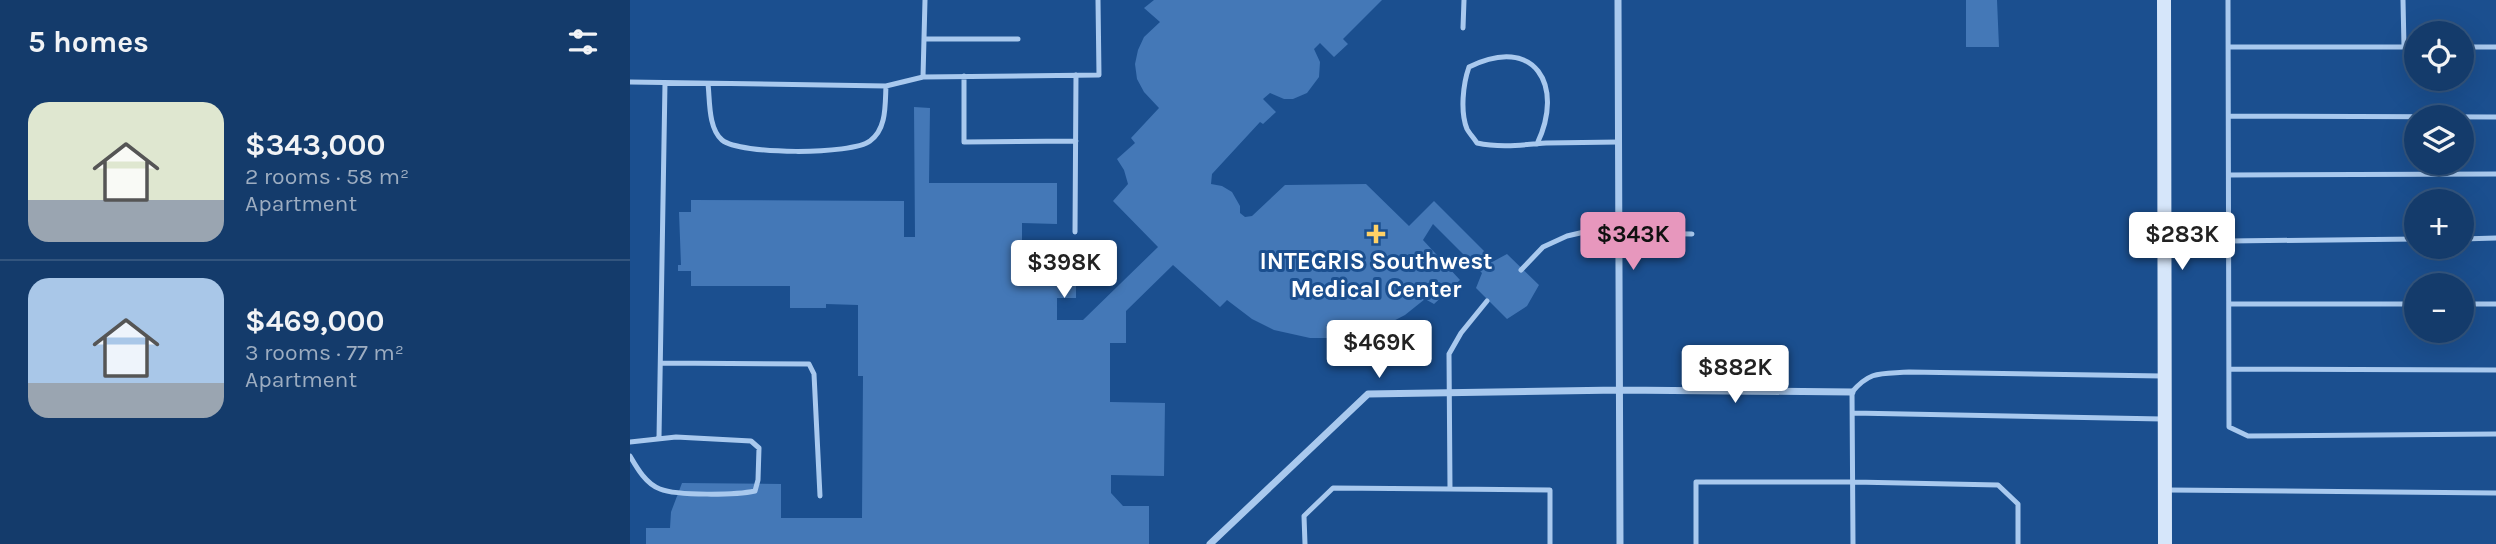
<!DOCTYPE html>
<meta charset="utf-8">
<style>
body{margin:0;font-family:Karla,sans-serif;background:#1d4271;color:#f1f3f6;height:100vh;display:flex;flex-direction:column;font-size:26px;white-space:nowrap}
*{box-sizing:border-box;margin:0}
p{font-size:23px;color:#9dadc1}
.icon{flex:none;width:38px;height:38px;fill:none;stroke:currentColor;stroke-width:2;stroke-linecap:round;stroke-linejoin:round}
.map{position:relative;flex:1;overflow:hidden}
.side{display:flex;flex-direction:column;background:#143b6b;width:630px}
.side>*{flex:none}
.tools{position:absolute;left:1774px;top:21px;display:grid;gap:14px}
.tools a{display:grid;place-items:center;width:70px;height:70px;border-radius:50%;background:#143b6b;box-shadow:0 7px 28px #0002,0 0 0 2px #33557e;font-size:35px}
.price{position:absolute;translate:-50% -60px;padding:0 16px;border-radius:7px;background:#fff;color:#222;font-size:23px;line-height:46px;filter:drop-shadow(0 2px 4px #0008)}
.price::after{content:'';position:absolute;left:50%;top:42px;width:21px;height:16px;margin-left:-10px;background:inherit;clip-path:polygon(0 0,100% 0,50% 100%)}
.price.on{background:#e797bd;color:#111}
ul{padding:0;list-style:none}
li{display:flex;align-items:center;gap:21px;height:175px;padding:0 28px}
li+li{border-top:2px solid #33557e}
li span{display:grid;place-items:center;flex:none;width:196px;height:140px;border-radius:21px;color:#555}
li>.icon{margin-inline-start:auto}
span .icon{width:84px;height:84px;fill:#fffc;stroke-width:1}
li b{font-size:30px}
h2{display:flex;justify-content:space-between;align-items:center;height:84px;padding:0 28px;font-size:30px}
main{display:flex;flex:1;min-height:0}
.map>svg:first-child{display:block}
</style>
<main>
<section class="side">
<h2>5 homes<svg class="icon" aria-label="filters" viewBox="0 0 24 24"><path d="M4 7h16M4 17h16"/><circle cx="9" cy="7" r="2"/><circle cx="15" cy="17" r="2"/></svg></h2>
<ul>
<li><span style="background:linear-gradient(#dfe7d0 70%,#9aa5b1 0)"><svg class="icon" aria-label="home" viewBox="0 0 24 24"><path d="M3 11l9-7 9 7M6 9v11h12V9"/></svg></span><div><b>$343,000</b><p>2 rooms · 58 m²</p><p>Apartment</p></div></li>
<li><span style="background:linear-gradient(#a9c7e8 75%,#9aa5b1 0)"><svg class="icon" aria-label="home" viewBox="0 0 24 24"><path d="M3 11l9-7 9 7M6 9v11h12V9"/></svg></span><div><b>$469,000</b><p>3 rooms · 77 m²</p><p>Apartment</p></div></li>
</ul>
</section>
<div class="map">
<svg width="1866" height="544" viewBox="0 0 1866 544">
<rect width="100%" height="100%" fill="#1b4f8f"/>
<path fill="#4478b7" d="M524 0H752L713 39 718 44 704 57 690 43 684 49 690 62 689 77 677 93 663 99H654L640 93 633 99 646 112 633 124 630 122 582 174 581 184 592 186 602 192 610 206V213L615 217 622 216 655 185 736 184 779 226 804 201 864 261 877 254 909 285 897 306 877 319 846 288 852 273 803 224 793 240 830 280 804 304 795 299 775 315 748 329 705 338H680L644 330 622 319 597 300 590 307 543 265 496 311V343H480V402L535 403 534 476 481 475V493L493 506H519V544H16V528H40L41 512 52 483 151 484V518H232L233 376H228V305L196 304V308H160V286H61V271H48V265H51L49 212H61V200L274 201V237H285L284 107 300 108 299 183H427V224L392 223V266H428V273L446 274V298H427V320H453L528 247 483 201 498 184 494 170 487 159 505 143 501 138 529 108 514 92 507 79 505 64 508 50 514 37 530 22 514 8Z
M1336 0H1367L1369 47H1336Z"/>
<g fill="none" stroke-linecap="round" stroke-linejoin="round">
<path stroke="#a9c9ee" stroke-width="5" d="M1598 0 1599 427 1618 436 1866 434
M1773 0 1774 47H1787
M833 28 834 0
M294 39H388
M1599 47H1774
M1832 47H1866
M334 76V142L446 141
M293 77 469 75 468 0
M0 82 256 86 293 77 295 0
M78 84C80 100 78 128 92 140 110 155 222 155 240 141 257 129 255 104 256 86
M1599 116 1866 117
M907 144C935 86 905 34 839 67 833 84 830 112 837 129 839 133 844 138 847 143 870 148 892 145 916 143L989 142
M1599 175 1866 174
M445 232 446 75
M1832 239 1866 238
M1599 241 1787 239
M891 270 913 247 937 236 963 230 989 233 1062 234
M857 301 831 333 819 354 820 489 920 490V544
M1599 304H1787
M1832 304H1866
M31 363 179 364 184 374 190 496
M1599 369 1866 370
M1223 413 1532 419
M29 438 35 83
M0 442 46 437 121 441 129 448 128 480 125 491C107 495 47 496 30 489 16 484 7 468 0 456
M1538 490 1866 493
M675 544 674 516 703 488 820 489
M1066 544V482H1224L1368 485 1388 504V544
M1223 544 1222 392C1241 370 1251 374 1279 372L1532 376"/>
<path stroke="#a9c9ee" stroke-width="7" d="M988 0 990 544
M580 544 738 394 989 390 1222 392"/>
<path stroke="#d6e6fa" stroke-width="14" d="M1534 0 1535 544"/>
</g>
<path fill="#ffd166" stroke="#1b4f8f" stroke-width="2.5" d="M742.5 223.5h7v7h7v7h-7v7h-7v-7h-7v-7h7z"/>
<g text-anchor="middle" dominant-baseline="central" stroke-width="6" stroke-linejoin="round" paint-order="stroke">
<g font-size="24" font-weight="bold" fill="#fff" stroke="#1b4f8f">
<text x="746" y="261">INTEGRIS Southwest<tspan x="746" dy="28">Medical Center</tspan></text>
</g>
</g>
</svg>
<div class="tools">
<a><svg class="icon" aria-label="locate" viewBox="0 0 24 24"><circle cx="12" cy="12" r="6"/><path d="M12 2v4M12 18v4M2 12h4M18 12h4"/></svg></a>
<a><svg class="icon" aria-label="layers" viewBox="0 0 24 24"><path d="M12 4l9 5-9 5-9-5zM3 14l9 5 9-5"/></svg></a>
<a>+</a>
<a>−</a>
</div>
<b class="price on" style="left:1003px;top:272px">$343K</b>
<b class="price" style="left:1552px;top:272px">$283K</b>
<b class="price" style="left:434px;top:300px">$398K</b>
<b class="price" style="left:749px;top:380px">$469K</b>
<b class="price" style="left:1105px;top:405px">$882K</b>
</div>
</main>
